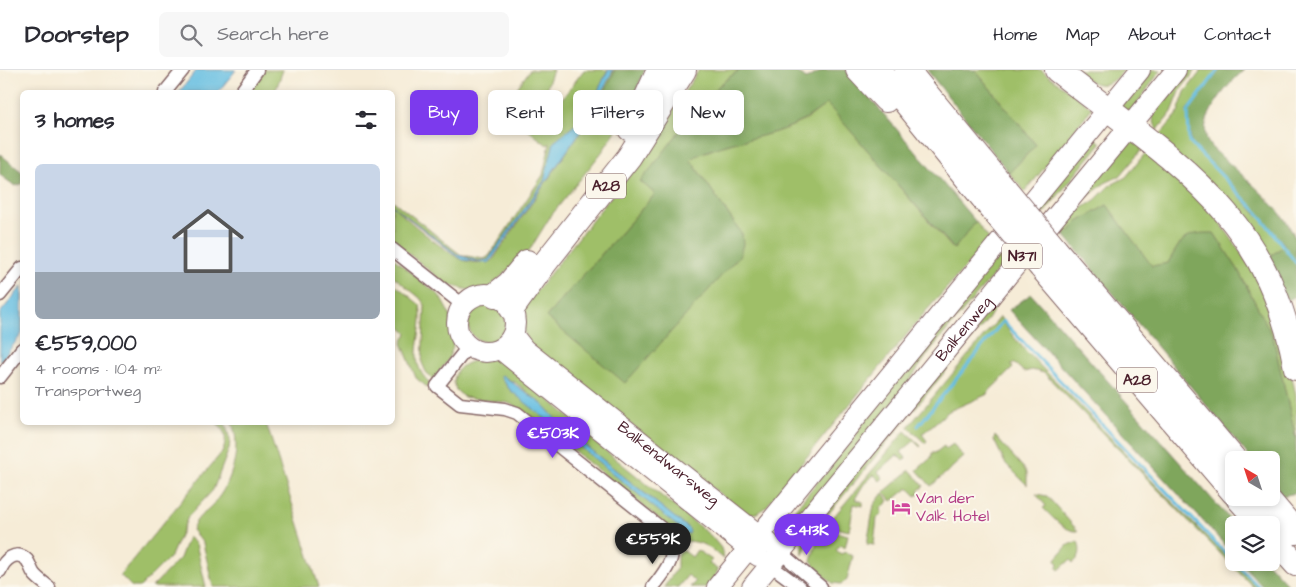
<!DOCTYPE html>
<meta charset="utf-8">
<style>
body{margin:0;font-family:"Architects Daughter",sans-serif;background:#f7f7f7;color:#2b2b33;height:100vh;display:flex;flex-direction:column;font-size:19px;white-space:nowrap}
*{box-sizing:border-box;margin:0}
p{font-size:16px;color:#7c7c81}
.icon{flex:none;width:28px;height:28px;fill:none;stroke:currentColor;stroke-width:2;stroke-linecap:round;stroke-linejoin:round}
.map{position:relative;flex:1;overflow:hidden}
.drawer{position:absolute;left:20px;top:20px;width:375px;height:335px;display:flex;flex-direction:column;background:#fff;border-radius:8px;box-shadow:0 2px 8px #0003}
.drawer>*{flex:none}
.hud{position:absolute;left:410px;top:20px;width:475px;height:45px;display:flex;gap:10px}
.needle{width:32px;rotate:321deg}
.tools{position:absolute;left:1225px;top:381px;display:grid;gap:10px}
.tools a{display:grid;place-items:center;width:55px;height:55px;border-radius:8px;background:#fff;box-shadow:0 2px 8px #0003;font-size:25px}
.price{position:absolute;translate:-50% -42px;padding:0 11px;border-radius:18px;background:#7c3aed;color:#fff;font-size:16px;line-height:32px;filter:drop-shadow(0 1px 2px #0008)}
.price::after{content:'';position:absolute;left:50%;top:30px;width:15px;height:11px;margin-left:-8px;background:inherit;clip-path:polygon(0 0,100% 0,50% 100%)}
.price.current{background:#222;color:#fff}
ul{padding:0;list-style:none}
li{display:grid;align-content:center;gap:10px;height:265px;padding:0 15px}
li+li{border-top:1px solid #e1e1e2}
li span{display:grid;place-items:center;height:155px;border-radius:8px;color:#555}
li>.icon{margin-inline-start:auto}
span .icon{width:90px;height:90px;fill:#fffc;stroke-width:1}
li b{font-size:21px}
h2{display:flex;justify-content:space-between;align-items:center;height:60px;padding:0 15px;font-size:21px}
.pill{padding:0 18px;border-radius:8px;background:#fff;box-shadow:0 2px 8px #0003;font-size:18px;line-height:45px}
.pill.current{background:#7c3aed;color:#fff}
header{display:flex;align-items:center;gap:30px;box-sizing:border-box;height:70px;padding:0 25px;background:#fff;border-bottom:1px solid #e1e1e2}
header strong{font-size:24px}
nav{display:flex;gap:28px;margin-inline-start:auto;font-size:18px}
.search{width:350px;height:45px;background:#f7f7f7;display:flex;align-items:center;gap:12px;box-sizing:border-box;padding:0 18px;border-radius:8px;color:#7c7c81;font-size:19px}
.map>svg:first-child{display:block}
</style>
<header>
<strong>Doorstep</strong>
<div class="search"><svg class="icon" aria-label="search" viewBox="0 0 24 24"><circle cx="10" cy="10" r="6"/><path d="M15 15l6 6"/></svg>Search here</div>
<nav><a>Home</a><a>Map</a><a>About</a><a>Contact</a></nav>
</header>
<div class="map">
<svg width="1296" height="517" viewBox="0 0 1296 517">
<rect width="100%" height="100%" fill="#fbf7ec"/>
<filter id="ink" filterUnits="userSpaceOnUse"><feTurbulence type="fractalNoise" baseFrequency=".02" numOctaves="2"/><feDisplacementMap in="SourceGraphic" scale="10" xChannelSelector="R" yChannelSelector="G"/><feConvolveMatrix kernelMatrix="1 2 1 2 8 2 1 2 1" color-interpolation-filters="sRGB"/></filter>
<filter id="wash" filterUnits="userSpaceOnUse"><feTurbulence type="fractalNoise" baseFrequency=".0096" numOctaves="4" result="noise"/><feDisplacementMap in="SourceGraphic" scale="20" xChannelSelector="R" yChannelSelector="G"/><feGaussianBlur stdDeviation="1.12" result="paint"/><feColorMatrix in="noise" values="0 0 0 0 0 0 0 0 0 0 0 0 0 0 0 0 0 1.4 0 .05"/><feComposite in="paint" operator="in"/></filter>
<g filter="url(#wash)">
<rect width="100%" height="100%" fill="#f6ecd7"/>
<path fill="#9fbf67" stroke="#746f49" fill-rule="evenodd" d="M264 0H283L275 22H249Z
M530 0H553L541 33 526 37 512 25Z
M584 0H608L597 23 582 41 576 54 554 72 544 111 488 190 478 191 458 185 393 136C406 149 445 182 461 189 470 193 483 194 492 191L590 48 613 0H615L614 4 625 47 602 82 550 147 529 181 490 217 472 221 446 214 393 171 392 130 461 185 484 189 489 186 543 105 550 73 547 75 518 52 523 47 530 51C554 46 569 18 584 0Z
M699 0H740C701 23 672 76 641 111L655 124 546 247 742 164 690 89C727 69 770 69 805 50 812 45 820 39 827 33L953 179 976 152 990 170 926 241 766 437 757 443 746 444 536 281C525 267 519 257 523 238L639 91Z
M975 0H1041L1092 38 1025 122 1009 103 1036 75Z
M1073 0H1124C1104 23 1094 15 1073 0Z
M1147 0H1161L1131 42 1117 37Z
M1188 0H1196L1181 19 1172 42 1157 61 1152 45 1164 24Z
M1202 0H1220L1187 40 1191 73 1285 175 1267 189 1160 65 1177 45 1185 22Z
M1129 65 1144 77 1120 106 1105 113 1081 132 1077 129Z
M1093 66 1101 73 1043 144 1037 136Z
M1148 80 1205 130 1263 215 1290 299 1296 325V369L1273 267 1237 198 1214 163 1180 173 1168 193 1152 197 1107 135 1078 152 1065 166 1059 160 1075 143 1095 130 1109 116 1126 107Z
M999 181 1006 190 932 278 901 323 793 456 786 450 851 371 886 318Z
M392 187 439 225 450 245 453 277 448 290 433 310 426 302 422 293 425 235 420 228 393 206Z
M392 212 420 235C426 264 404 290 430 313L427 317 416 308 402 273 407 263 393 251Z
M1003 222 989 248 811 465 803 485 802 468Z
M468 253a19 19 0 1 1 38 0a19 19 0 1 1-38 0Z
M1000 247C1016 276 1058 312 1081 337 1139 398 1197 458 1257 517H1253L1044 303 1032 300 1024 302 1014 293 1011 295 1013 298 987 323 988 324 949 341 922 364 927 371 925 373 908 357Z
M484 289H499L560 339 596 373 711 466 721 478 724 489C708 476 699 469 679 472L664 453 523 340 508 333 464 327 456 320 454 313C454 296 469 291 484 289ZM500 306 516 313 542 334 567 361 689 459 510 320Z
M217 353H225L230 370 229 379 213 420 188 447 171 486 140 517H132L120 505 223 381C227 369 226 362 217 353Z
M232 353H266L319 517H213L203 473 192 460C196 447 205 443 214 433 232 413 242 378 232 353Z
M905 361 921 376 920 377 914 371 901 382 906 388 903 391 897 385 878 402 883 408 880 411 874 405 864 414 855 429 863 432V436L854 434 849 461 826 456Z
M995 366 1027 402V415L1005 393 994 370Z
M953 374 964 387 931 416 917 400 931 388 932 383H935L944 376 946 379Z
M910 400 924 416 918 421 920 423 916 426 908 418 892 431 884 422Z
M883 423 889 431 881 438 882 444 877 448 874 475 867 474 874 435Z
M1036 424 1047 426 1078 461C1065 462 1052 447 1043 438L1046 436Z
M827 460 848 465 845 478 841 475 836 480 841 484 845 482 853 486 847 510 841 514 833 513 812 497 814 494 811 491 817 472Z
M188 467 196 474 206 517H152L180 488Z
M1078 471C1081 480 1081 487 1073 493L1070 490 1059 500 1056 497 1058 495 1056 489 1068 475Z
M683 480 692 487 697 480 712 490 709 493 718 500 709 517H690L695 512 688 505 678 517H664L677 498V485Z"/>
<path fill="#7fa65c" stroke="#646244" d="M615 0H645L625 47 600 32Z
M740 0H795L806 9 824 0H846L976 152 954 179 827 34C819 39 812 45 804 50 769 70 726 69 690 89L742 164 743 174 740 185 625 313 546 247 655 124 640 111C672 76 701 23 740 0Z
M927 0H975L1036 75 1009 103Z
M1220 0H1244C1230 12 1200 46 1206 66 1206 70 1209 74 1211 77 1234 99 1285 138 1295 168 1296 178 1296 213 1296 226L1286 231 1267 189 1285 175 1191 73 1187 40Z
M0 84 22 102V114L15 116 0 105Z
M1107 135 1152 196 1168 193C1182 169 1184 162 1214 163L1237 198 1273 267 1296 369V423L1282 426 1271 413V390H1252L1065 166 1078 152Z
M1031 224 1235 455 1234 485 1009 240Z
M1241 493H1268L1290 517H1263Z"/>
<path fill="#63bde1" stroke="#566e86" d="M197 0H236L218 22H179Z
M608 0H613L590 48 489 193 463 190 458 187 393 136 458 185 478 191 488 190 544 111 554 72 576 54 582 41 597 23Z
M22 216V264L0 292V243Z
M502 305 542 334 567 361 689 459 690 463 687 464 510 320 500 306Z"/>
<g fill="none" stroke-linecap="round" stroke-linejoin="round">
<path stroke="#63bde1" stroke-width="3" d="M1218 0 1188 41 1189 72 1258 143 1296 193
M918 356 1003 251 1234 492
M1234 492 1259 517"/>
</g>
</g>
<g filter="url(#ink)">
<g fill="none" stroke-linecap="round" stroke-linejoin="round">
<g stroke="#866767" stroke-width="15">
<path id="street" d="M165 22 183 0
M241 22 257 0
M392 179 463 235
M0 225 22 198
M468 277 437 316 460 334 505 339 517 343 661 458C682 481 669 497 653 517
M0 307 22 279
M780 482 821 517
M770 495 800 517
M0 501C4 490 16 479 27 490 30 494 31 500 34 504 38 509 44 513 49 517"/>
</g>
<g stroke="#866767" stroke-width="22">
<g id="primary">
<circle cx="486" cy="253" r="29"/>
<path id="s1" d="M513 265 524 279 769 473"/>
<path d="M500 279 758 486"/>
<path d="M717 517 1140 0"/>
<path id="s2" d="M752 517 1176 0"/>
</g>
</g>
<g stroke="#866767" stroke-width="26">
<path id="highway" d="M858 0 886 30
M879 0 991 138
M907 0 1006 120
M1057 0C1171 90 1268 141 1296 298
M630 59 638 46 659 0
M1055 179 1235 390
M1041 197 1234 423
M495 225 509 214 527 192
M512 239 545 193 629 87 684 0
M1238 428 1262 455
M1267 428 1296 462
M1271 466 1296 494"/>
</g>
<use href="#street" stroke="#fff" stroke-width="12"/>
<use href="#primary" stroke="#fff" stroke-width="20"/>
<use href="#highway" stroke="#fff" stroke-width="24"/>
<g stroke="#866767" stroke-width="26" stroke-linecap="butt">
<path id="highway-bridge" d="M1006 120 1055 179
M991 138 1041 197"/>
</g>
<use href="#highway-bridge" stroke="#fff" stroke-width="24"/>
</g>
</g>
<defs>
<g id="hotel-bare" transform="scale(1.5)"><path d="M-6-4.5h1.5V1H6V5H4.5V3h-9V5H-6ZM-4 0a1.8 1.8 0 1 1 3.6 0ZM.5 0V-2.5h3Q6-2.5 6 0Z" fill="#d1479c" stroke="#fbf7ec" stroke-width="2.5" paint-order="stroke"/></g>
</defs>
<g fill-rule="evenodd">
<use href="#hotel-bare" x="901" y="437"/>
</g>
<g text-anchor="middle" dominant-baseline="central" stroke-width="4" stroke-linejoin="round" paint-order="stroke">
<g fill="#fbf7ec" stroke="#7f6065" stroke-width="1">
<rect x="586" y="103.5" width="40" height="25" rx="4"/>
<rect x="1002" y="173.5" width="40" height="25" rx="4"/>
<rect x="1117" y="297.5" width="40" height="25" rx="4"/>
</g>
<g font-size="15" font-weight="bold" fill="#4a1f2b">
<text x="606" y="116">A28</text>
<text x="1022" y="186">N371</text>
<text x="1137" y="310">A28</text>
</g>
<g font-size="16" fill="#4a1f2b" stroke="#fbf7ec">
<text stroke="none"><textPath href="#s2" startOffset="334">Balkenweg</textPath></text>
<text stroke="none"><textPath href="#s1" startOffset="202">Balkendwarsweg</textPath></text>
</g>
<g font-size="16" fill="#b23c85" stroke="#fbf7ec" text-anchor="start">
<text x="916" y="428">Van der<tspan x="916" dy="18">Valk Hotel</tspan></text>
</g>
</g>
</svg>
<div class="tools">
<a><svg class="needle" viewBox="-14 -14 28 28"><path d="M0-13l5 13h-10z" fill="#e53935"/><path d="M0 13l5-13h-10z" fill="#7c7c81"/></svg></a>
<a><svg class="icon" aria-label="layers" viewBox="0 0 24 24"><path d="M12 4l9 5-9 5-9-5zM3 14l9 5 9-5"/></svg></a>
</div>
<b class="price" style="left:553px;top:389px">€503K</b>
<b class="price" style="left:807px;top:486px">€413K</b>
<b class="price current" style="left:653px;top:495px">€559K</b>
<div class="hud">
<a class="pill current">Buy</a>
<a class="pill">Rent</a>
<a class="pill">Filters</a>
<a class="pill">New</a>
</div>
<section class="drawer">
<h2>3 homes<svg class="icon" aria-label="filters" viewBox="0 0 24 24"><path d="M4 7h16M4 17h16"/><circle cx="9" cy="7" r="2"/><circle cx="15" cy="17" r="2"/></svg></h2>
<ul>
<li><span style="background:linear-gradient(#c9d6e8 70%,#9aa5b1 0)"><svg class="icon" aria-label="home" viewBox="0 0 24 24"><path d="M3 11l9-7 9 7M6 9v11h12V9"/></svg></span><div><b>€559,000</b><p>4 rooms · 104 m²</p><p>Transportweg</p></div></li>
</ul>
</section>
</div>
